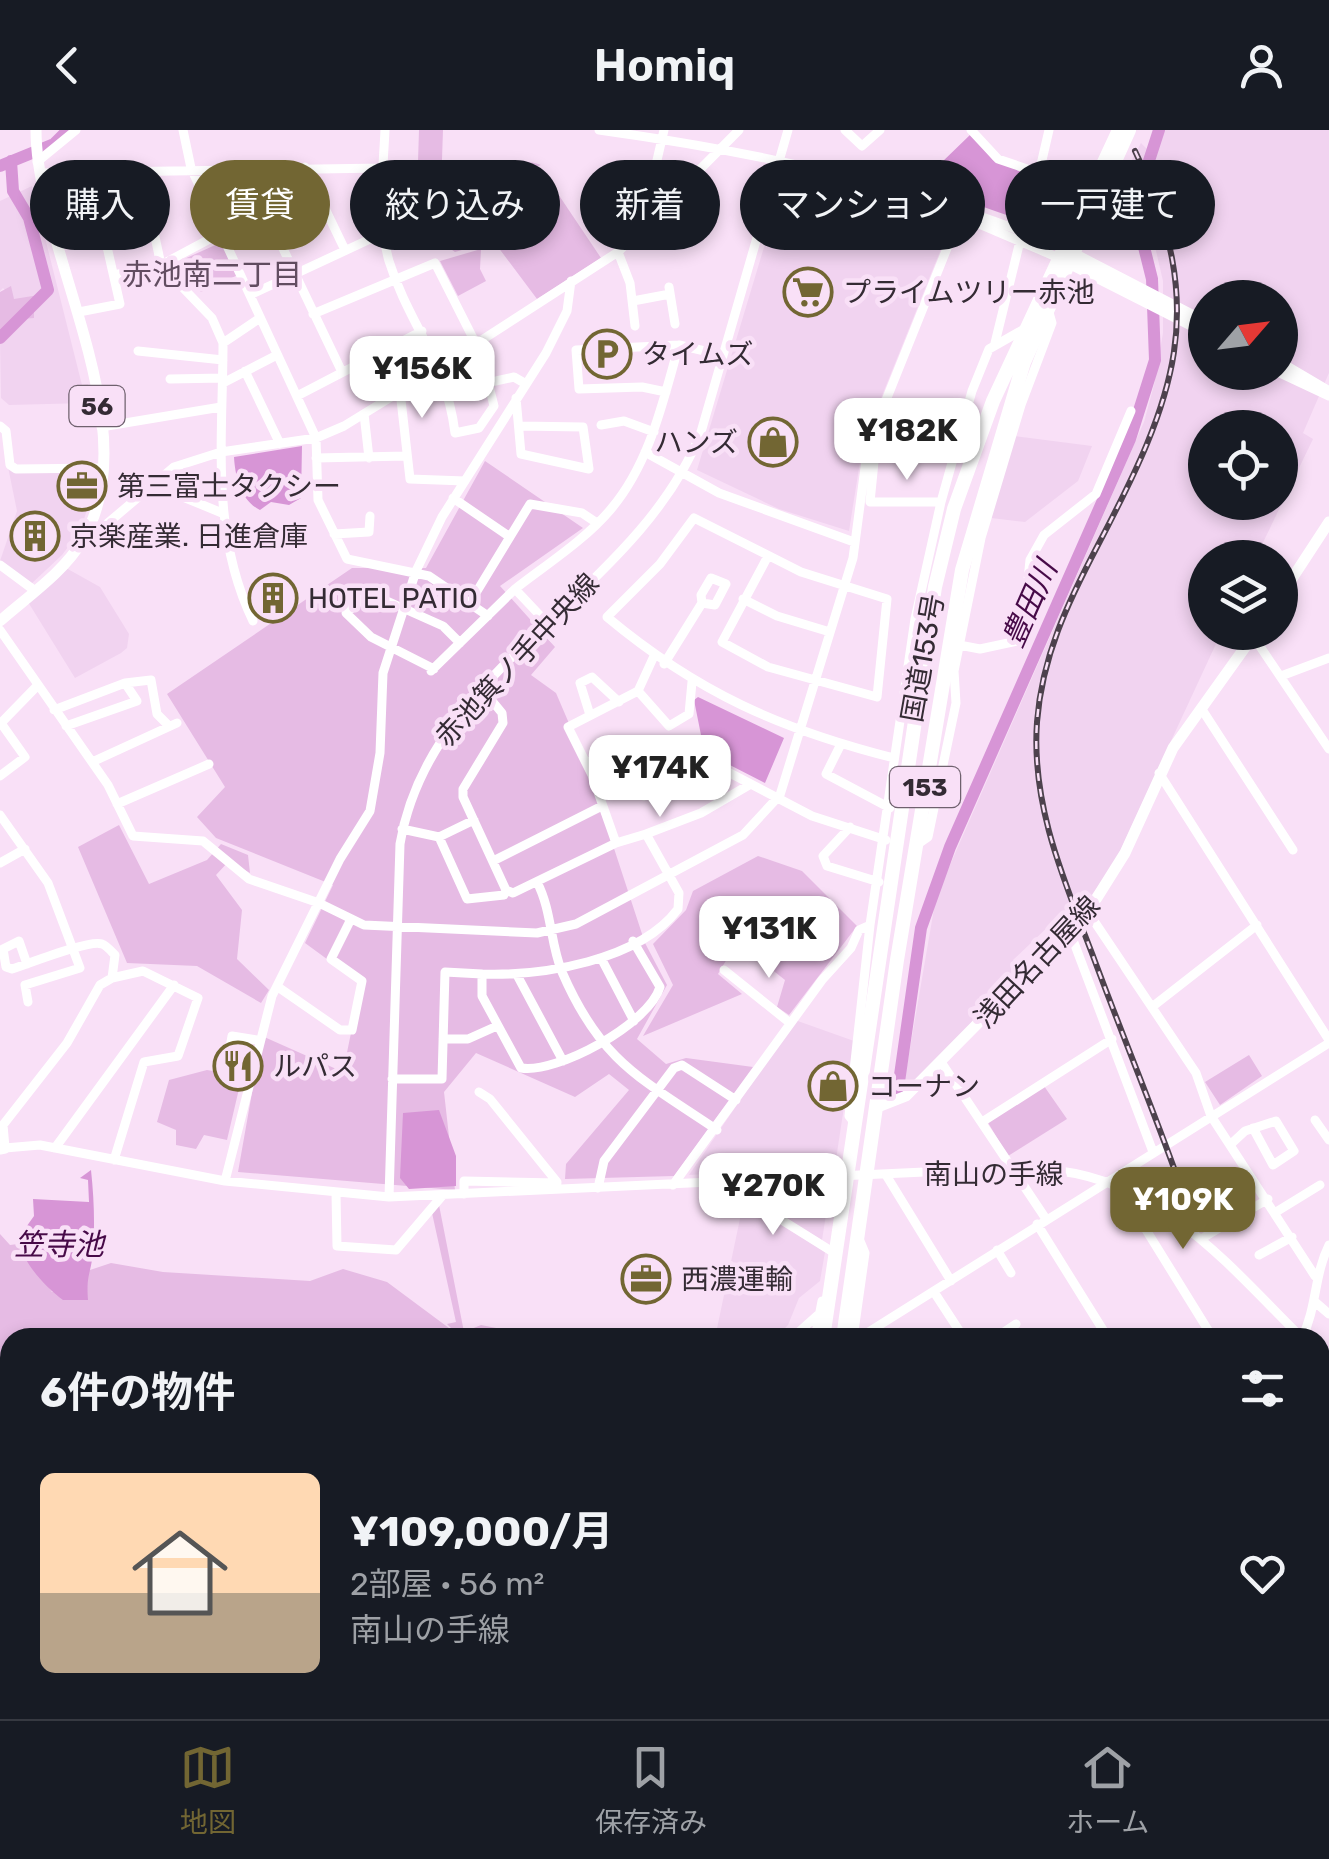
<!DOCTYPE html>
<html lang="ja">
<meta charset="utf-8">
<style>
body{margin:0;font-family:Rubik,"Noto Sans JP",sans-serif;background:#20242c;color:#f1f3f6;height:100vh;display:flex;flex-direction:column;font-size:38px;white-space:nowrap}
*{box-sizing:border-box;margin:0}
p{font-size:32px;color:#9ea1a6}
.icon{flex:none;width:55px;height:55px;fill:none;stroke:currentColor;stroke-width:2;stroke-linecap:round;stroke-linejoin:round}
.map{position:relative;flex:1;overflow:hidden}
.side{position:absolute;left:0px;top:1198px;width:1330px;height:392px;display:flex;flex-direction:column;background:#171b24;border-radius:30px 30px 0 0;box-shadow:0 5px 15px #0003}
.side>*{flex:none}
.top-card{position:absolute;left:30px;top:30px;width:1270px;height:90px;display:flex;gap:20px}
.needle{width:65px;rotate:62deg}
.buttons{position:absolute;left:1188px;top:150px;display:grid;gap:20px}
.buttons a{display:grid;place-items:center;width:110px;height:110px;border-radius:50%;background:#171b24;box-shadow:0 5px 15px #0003;font-size:50px}
.price{position:absolute;translate:-50% -85px;padding:0 22px;border-radius:20px;background:#fff;color:#222;font-size:32px;line-height:65px;filter:drop-shadow(0 2px 5px #0008)}
.price::after{content:'';position:absolute;left:50%;top:60px;width:30px;height:22px;margin-left:-15px;background:inherit;clip-path:polygon(0 0,100% 0,50% 100%)}
.price.current{background:#726633;color:#fff}
ul{padding:0;list-style:none}
li{display:flex;align-items:center;gap:30px;height:250px;padding:0 40px}
li span{display:grid;place-items:center;flex:none;width:280px;height:200px;border-radius:15px;color:#555}
li>.icon{margin-inline-start:auto}
span .icon{width:120px;height:120px;fill:#fffc;stroke-width:1}
li b{font-size:42px}
h2{display:flex;justify-content:space-between;align-items:center;height:120px;padding:0 40px;font-size:42px}
.pill{padding:0 35px;border-radius:45px;background:#171b24;box-shadow:0 5px 15px #0003;font-size:35px;line-height:90px}
.pill.current{background:#726633;color:#fff}
header{display:flex;justify-content:space-between;align-items:center;height:130px;padding:0 40px;background:#171b24;font-size:45px;font-weight:600}
.menu{display:flex;justify-content:space-around;align-items:center;height:140px;border-top:2px solid #363941;background:#171b24;font-size:28px;color:#9ea1a6}
.menu a{display:grid;justify-items:center;gap:5px}
.menu .current{color:#726633}
.map>svg:first-child{display:block}
</style>
<header><svg class="icon" aria-label="back" viewBox="0 0 24 24"><path d="M15 5l-7 7 7 7"/></svg>Homiq<svg class="icon" aria-label="person" viewBox="0 0 24 24"><circle cx="12" cy="8" r="4"/><path d="M4 21q1-7 8-7t8 7"/></svg></header>
<div class="map">
<svg width="1329" height="1589" viewBox="0 0 1329 1589">
<rect width="100%" height="100%" fill="#f9e0f7"/>
<path fill="#f1d3f0" fill-rule="evenodd" d="M1161 0H1329V243L1303 303 1313 309 1256 427 1205 428V502L1221 503 1114 734 1068 798 1053 792 1013 830 1023 844 902 965 936 767 1144 292 1154 255 1163 203V151L1150 95 1128 37 1141 13 1151 23ZM1205 168H1280V242H1205ZM1205 298H1280V372H1205Z
M794 47 951 94 863 313 849 401 779 379 697 340 783 54Z
M32 56 82 255 88 254 87 273 9 275 1 268 0 211 43 165 14 170 3 158 0 161V71Z
M1014 306 1092 316 1078 351 1025 392 991 388Z
M8 337 97 344 81 400 62 425 30 455 0 431 17 381Z
M66 438 100 457 129 504 127 518 121 523 75 548 28 472Z
M795 890 854 911 835 1036 689 1045Z
M826 1056 830 1060 822 1110 780 1085 779 1058Z
M771 1058 773 1090 825 1122 820 1151 799 1168 788 1195 776 1207 715 1208 746 1060Z"/>
<path fill="#e6bbe4" d="M419 0H443L441 58C478 62 502 20 541 35L528 40 537 38 548 56 552 55 601 128 537 169 498 117 482 114 455 122 416 95Z
M222 112 238 145 201 162 173 134Z
M481 119 480 139 486 151 458 166 440 131Z
M11 156 14 169 45 164 34 176V188L21 189 0 211V162Z
M485 331 583 398 500 456 555 517 531 545 556 563 586 633 645 813 667 855 637 909 666 934 686 928 753 937 674 1046 565 1049 566 1034 629 960 609 944 575 967 476 923 444 962 455 1060 238 1042 262 906 343 942 361 854 305 813 333 755 216 708 197 687 225 657 167 564 352 438H426Z
M119 695 149 754 207 730 221 714 248 725 250 743 229 731 216 745 242 780 237 829 269 860 261 873 197 836 127 833 78 717Z
M758 726 802 741 857 796 789 885 777 877 785 850 737 812 718 844 742 864 643 906 673 855 653 814 686 780 693 761Z
M1249 925 1262 946 1220 975 1205 952Z
M207 940 242 946 227 1010 204 1005 196 1019 176 1015V1000L157 992 169 950Z
M1044 956 1067 989 1008 1026 987 991Z
M439 1075 464 1202 481 1195 542 1207 10 1208V1300L0 1306V1104L10 1115 18 1114 52 1162H87V1141L111 1133 163 1142 310 1151 343 1139 387 1152 457 1204 447 1194 456 1192 432 1083Z
M87 1580H698L697 1589H82Z"/>
<path fill="#d795d6" d="M971 4 993 30 1031 45 1015 88 935 60 941 33Z
M302 316 301 368 289 375 271 372 260 380C241 371 235 346 234 327Z
M698 567 784 608 765 653 724 632 707 635 694 570Z
M439 980 456 1026V1056L409 1059 400 1048 403 983Z
M91 1040C94 1068 95 1095 93 1122 91 1144 86 1144 88 1170H63C45 1157 19 1129 19 1107L34 1086 33 1069 89 1072 88 1050 80 1048Z"/>
<g fill="none" stroke-linecap="round" stroke-linejoin="round">
<path stroke="#d795d6" stroke-width="12" d="M0 36 54 14 68 0
M0 208 48 160 29 88 13 61 11 31
M897 966 921 798 950 717 1130 309 1155 230 1152 149 1134 77 1159 0"/>
<path stroke="#fff" stroke-width="9" d="M183 0 191 38 316 308 318 370 347 429 429 446 488 486
M385 0C383 43 377 89 389 131 409 195 446 230 455 303L479 298 494 276 488 252
M599 0C757 22 920 56 1067 120
M845 0 862 16 880 0
M971 0 998 29 1039 43 1049 0
M37 32 76 0
M305 37 345 120
M245 39 342 242
M141 41 161 135 212 188 223 213
M40 43 383 38
M956 84 1059 128
M641 99 664 0
M618 122 630 153 635 196
M114 145 161 135 219 104
M669 157 675 194
M250 165 383 103
M633 171 670 164
M79 182 120 174 90 42
M313 184 435 133 476 214
M995 213 1020 111
M138 221 223 230
M245 241 280 314
M170 249 223 248
M223 253 277 225
M400 261 410 349 465 351
M450 261 514 247 526 254
M666 262 642 257 579 259 576 220 679 215
M297 266 422 201
M516 268 521 324 589 339 583 297 520 296
M364 284 369 328
M601 295 624 291 654 302
M0 296 6 301 10 335 16 339 104 338
M101 297 221 277
M645 322 719 363 854 412
M316 328 406 326
M874 332 870 372H941
M183 367 222 383
M453 368 510 407
M334 404 369 402 370 386
M83 414 174 337 221 322 316 308 344 296 440 237 618 122 739 0
M768 426 722 512 768 537 877 567 887 469 801 442 694 388 660 434 607 487C698 563 780 599 894 628
M0 435 34 460
M743 469 777 486 830 502
M471 471 530 374 582 383 597 393
M253 491C210 402 223 308 223 213L260 188
M548 494 515 459C547 434 585 410 611 379 650 333 663 271 679 215L722 225
M0 500 108 655 133 706 203 711 249 749 319 773 364 795 537 803 576 794 743 705 780 665 853 428 868 315 960 86
M1253 506 1329 619
M959 515 980 519 1022 510 1030 430 1044 405 1096 364 1131 281
M664 534 702 473 701 465 711 448 726 454 715 475 702 473
M434 539 371 507 346 483 369 463 443 496 460 513
M431 541 515 459
M1281 546 1329 528
M125 553 151 550 157 584 169 596
M483 560 502 583 503 593 463 659V667L506 760 513 763 616 713 592 645 568 597 638 561 654 526
M638 561 669 596 689 584 692 552
M1201 578 1293 720
M54 580 125 553 137 571 66 596
M590 585 580 553 592 547 619 572
M841 614 826 644 890 678
M92 632 177 593
M586 633 616 619 644 666 726 641 812 686 886 710
M1159 643 1329 910
M0 646 25 627 1 593 37 556
M117 674 209 634
M0 685 48 753 80 838 25 855 28 872
M850 697 823 726 827 736 879 752
M402 699 439 707 474 690
M646 704 701 683 749 655
M439 707 467 769 504 765 506 760
M616 713 646 704 679 763 678 779C639 831 542 846 482 844V866L521 938C557 944 649 894 660 857L633 811
M915 716 928 707 956 573 954 541 981 408 1021 275 1052 193 1048 179
M493 731 602 676
M0 733 25 719
M537 752C552 781 550 813 562 842 601 932 640 948 717 1000
M1088 782 1196 943 1211 986 1315 1146
M1070 802 1153 1022
M601 828 634 891
M27 834 19 811 3 819 6 837 12 839C28 834 90 809 102 814 106 815 112 822 115 825L112 848 100 855 67 913 3 995 5 1018 40 1015 225 1051 389 1067 968 1040C999 1039 1030 1037 1060 1041 1164 1054 1232 1139 1302 1208
M724 840 790 893
M517 845 563 931
M112 848 143 841 198 868 178 926 144 932 114 1030
M278 857 340 900H352L362 851 331 829 351 789
M1152 877 1257 795
M443 909H468L497 896
M253 929 229 924 232 906 257 910
M941 932 1046 1089
M392 949H442L445 842 482 844
M479 962 490 969 557 1052
M1315 990 1329 1010
M853 991 849 986 870 795
M982 992 1112 909
M1231 1014 1245 1001 1276 991 1294 1021 1273 1035 1253 998
M55 1018 174 855
M886 1045 951 1151
M774 1050 777 1087 836 1124
M225 1051 272 866 340 729 370 681 380 623 383 543 416 441 442 387 546 223 567 181 571 151
M673 1055 822 850 851 818 859 800 870 795 915 489 941 372 972 261 989 219 1026 198
M598 1058 604 1031 674 938 682 935 736 970
M1122 1061 1213 1208
M336 1063 337 1116 396 1120 442 1066
M464 1064V1051L557 1053
M389 1067 400 714C430 535 638 464 701 302L788 0
M1276 1082 1320 1055
M1037 1094 1108 1208
M1201 1109 1268 1069
M997 1120 1011 1143
M1259 1125 1292 1107
M934 1162 964 1208
M1314 1171 1329 1184
M792 1208 820 1183
M815 1208 822 1171
M853 1208 865 1123 860 1111
M859 1208 1329 913
M995 1208 1016 1194
M1302 1208C1317 1177 1314 1145 1329 1115
M1320 1225 1329 1234
M1320 1298 1329 1290
M1320 1367 1329 1387
M0 1391 10 1385
M1320 1434 1324 1460 1320 1459
M0 1489 10 1490
M1116 1580 1117 1589
M1240 1580 1247 1589
M817 1582 895 1587 992 1580
M1263 1586 1266 1589
M6 1589 10 1549
M748 1589 750 1580
M786 1589 788 1580"/>
<path stroke="#fff" stroke-width="11" d="M1074 124 1205 192
M1063 130 1205 202
M1280 233 1329 262
M1280 242 1329 265
M1280 467 1329 392
M0 491C27 467 64 442 82 411 151 299 36 120 36 0
M878 977 906 966 1088 782 1125 723 1173 618 1256 502
M0 1019 5 1018"/>
<path stroke="#fff" stroke-width="14" d="M823 1208 935 457 954 379 993 271 1119 0
M843 1208 897 830 962 440 1024 232 1129 0
M757 1589 759 1580
M777 1589 779 1580"/>
<g stroke="#4d424d" stroke-width="6">
<path id="rail" d="M1135 21C1211 180 1175 268 1098 415 1068 472 1042 526 1037 592 1031 675 1064 750 1093 826 1121 902 1152 976 1179 1052
M1320 1392 1329 1412"/>
</g>
<use href="#rail" stroke="#f9e0f7" stroke-width="2.5" stroke-dasharray="8" stroke-linecap="butt"/>
</g>
<defs>
<g id="supermarket-ring" transform="scale(2.5)"><circle r="9.5" fill="#f9e0f7" stroke="#726633" stroke-width="1.5"/><path d="M-6-5.5h2.5l.6 2H6L4.5 2H-2.5L-4.4-4H-6ZM-1.5 3.2a1.3 1.3 0 1 0 .1 0ZM3 3.2a1.3 1.3 0 1 0 .1 0Z" fill="#726633"/></g>
<g id="parking-ring" transform="scale(2.5)"><circle r="9.5" fill="#f9e0f7" stroke="#726633" stroke-width="1.5"/><path d="M-3.5-5.5H1a3.5 3.5 0 0 1 0 7H-1V5.5H-3.5ZM-1-3.4V-.6H.8a1.4 1.4 0 0 0 0-2.8Z" fill="#726633"/></g>
<g id="shop-ring" transform="scale(2.5)"><circle r="9.5" fill="#f9e0f7" stroke="#726633" stroke-width="1.5"/><path d="M-5-2.5h2.3a2.7 3.5 0 0 1 5.4 0H5L5.5 6h-11ZM-1.5-2.5h3a1.5 2.3 0 0 0-3 0Z" fill="#726633"/></g>
<g id="office-ring" transform="scale(2.5)"><circle r="9.5" fill="#f9e0f7" stroke="#726633" stroke-width="1.5"/><path d="M-6-3h4V-5.5h4V-3h4V5H-6ZM-1-4.5V-3h2v-1.5ZM-6 0V1H6V0Z" fill="#726633"/></g>
<g id="building-ring" transform="scale(2.5)"><circle r="9.5" fill="#f9e0f7" stroke="#726633" stroke-width="1.5"/><path d="M-4-6H4V6H1V3H-1V6H-4ZM-2.5-4.3h1.7v1.8h-1.7ZM.8-4.3h1.7v1.8H.8ZM-2.5-1h1.7V.8h-1.7ZM.8-1h1.7V.8H.8Z" fill="#726633"/></g>
<g id="restaurant-ring" transform="scale(2.5)"><circle r="9.5" fill="#f9e0f7" stroke="#726633" stroke-width="1.5"/><path d="M-5-6h1v4h1v-4h1v4h1v-4h1v5L-1.5 .5V6h-2V.5L-5-1ZM5-6V6H3V1.5H1.5Q1.5-4 5-6Z" fill="#726633"/></g>
</defs>
<g fill-rule="evenodd">
<use href="#supermarket-ring" x="808" y="162"/>
<use href="#parking-ring" x="607" y="224"/>
<use href="#shop-ring" x="773" y="312"/>
<use href="#office-ring" x="82" y="356"/>
<use href="#building-ring" x="35" y="406"/>
<use href="#building-ring" x="273" y="468"/>
<use href="#restaurant-ring" x="238" y="936"/>
<use href="#shop-ring" x="833" y="956"/>
<use href="#office-ring" x="646" y="1149"/>
</g>
<g text-anchor="middle" dominant-baseline="central" stroke-width="9" stroke-linejoin="round" paint-order="stroke">
<g fill="#f9e0f7" stroke="#6f616e" stroke-width="2.5">
<rect x="69.5" y="256" width="55" height="40" rx="8"/>
<rect x="890" y="637" width="70" height="40" rx="8"/>
</g>
<g font-size="25" font-weight="bold" fill="#342b34">
<text x="97" y="276">56</text>
<text x="925" y="657">153</text>
</g>
<g font-size="28" fill="#342b34" stroke="#f9e0f7" text-anchor="start">
<text x="843" y="162">プライムツリー赤池</text>
<text x="642" y="224">タイムズ</text>
<text x="738" y="312" text-anchor="end">ハンズ</text>
<text x="117" y="356">第三富士タクシー</text>
<text x="70" y="406">京楽産業. 日進倉庫</text>
<text x="308" y="468">HOTEL PATIO</text>
<text x="273" y="936">ルパス</text>
<text x="868" y="956">コーナン</text>
<text x="681" y="1149">西濃運輸</text>
</g>
<g font-size="28" fill="#342b34" stroke="#f9e0f7">
<text transform="translate(923 528) rotate(-80)">国道153号</text>
<text transform="translate(517 530) rotate(-47)">赤池箕ノ手中央線</text>
<text transform="translate(1037 832) rotate(-47)">浅田名古屋線</text>
<text x="994" y="1044">南山の手線</text>
</g>
<g font-size="30" fill="#624d61" stroke="#f9e0f7">
<text x="212" y="145">赤池南二丁目</text>
</g>
<g font-size="30" font-style="italic" fill="#470a48" stroke="#f9e0f7">
<text transform="translate(1030 474) rotate(-66)">豊田川</text>
<text x="59" y="1115">笠寺池</text>
</g>
</g>
</svg>
<div class="buttons">
<a><svg class="needle" viewBox="-14 -14 28 28"><path d="M0-13l5 13h-10z" fill="#e53935"/><path d="M0 13l5-13h-10z" fill="#9ea1a6"/></svg></a>
<a><svg class="icon" aria-label="locate" viewBox="0 0 24 24"><circle cx="12" cy="12" r="6"/><path d="M12 2v4M12 18v4M2 12h4M18 12h4"/></svg></a>
<a><svg class="icon" aria-label="layers" viewBox="0 0 24 24"><path d="M12 4l9 5-9 5-9-5zM3 14l9 5 9-5"/></svg></a>
</div>
<b class="price" style="left:422px;top:291px">¥156K</b>
<b class="price" style="left:907px;top:353px">¥182K</b>
<b class="price" style="left:660px;top:690px">¥174K</b>
<b class="price" style="left:769px;top:851px">¥131K</b>
<b class="price" style="left:773px;top:1108px">¥270K</b>
<b class="price current" style="left:1183px;top:1122px">¥109K</b>
<div class="top-card">
<a class="pill">購入</a>
<a class="pill current">賃貸</a>
<a class="pill">絞り込み</a>
<a class="pill">新着</a>
<a class="pill">マンション</a>
<a class="pill">一戸建て</a>
</div>
<section class="side">
<h2>6件の物件<svg class="icon" aria-label="filters" viewBox="0 0 24 24"><path d="M4 7h16M4 17h16"/><circle cx="9" cy="7" r="2"/><circle cx="15" cy="17" r="2"/></svg></h2>
<ul>
<li><span style="background:linear-gradient(#ffd9b3 60%,#b9a48a 0)"><svg class="icon" aria-label="home" viewBox="0 0 24 24"><path d="M3 11l9-7 9 7M6 9v11h12V9"/></svg></span><div><b>¥109,000/月</b><p>2部屋 · 56 m²</p><p>南山の手線</p></div><svg class="icon" aria-label="heart" viewBox="0 0 24 24"><path d="M12 20l-8-8c-3-5 5-10 8-4 3-6 11-1 8 4z"/></svg></li>
</ul>
</section>
</div>
<nav class="menu">
<a class="current"><svg class="icon" aria-label="map" viewBox="0 0 24 24"><path d="M3 6l6-2 6 2 6-2v14l-6 2-6-2-6 2zM9 4v14M15 6v14"/></svg>地図</a>
<a><svg class="icon" aria-label="saved" viewBox="0 0 24 24"><path d="M7 4h10v16l-5-4-5 4z"/></svg>保存済み</a>
<a><svg class="icon" aria-label="home" viewBox="0 0 24 24"><path d="M3 11l9-7 9 7M6 9v11h12V9"/></svg>ホーム</a>
</nav>
